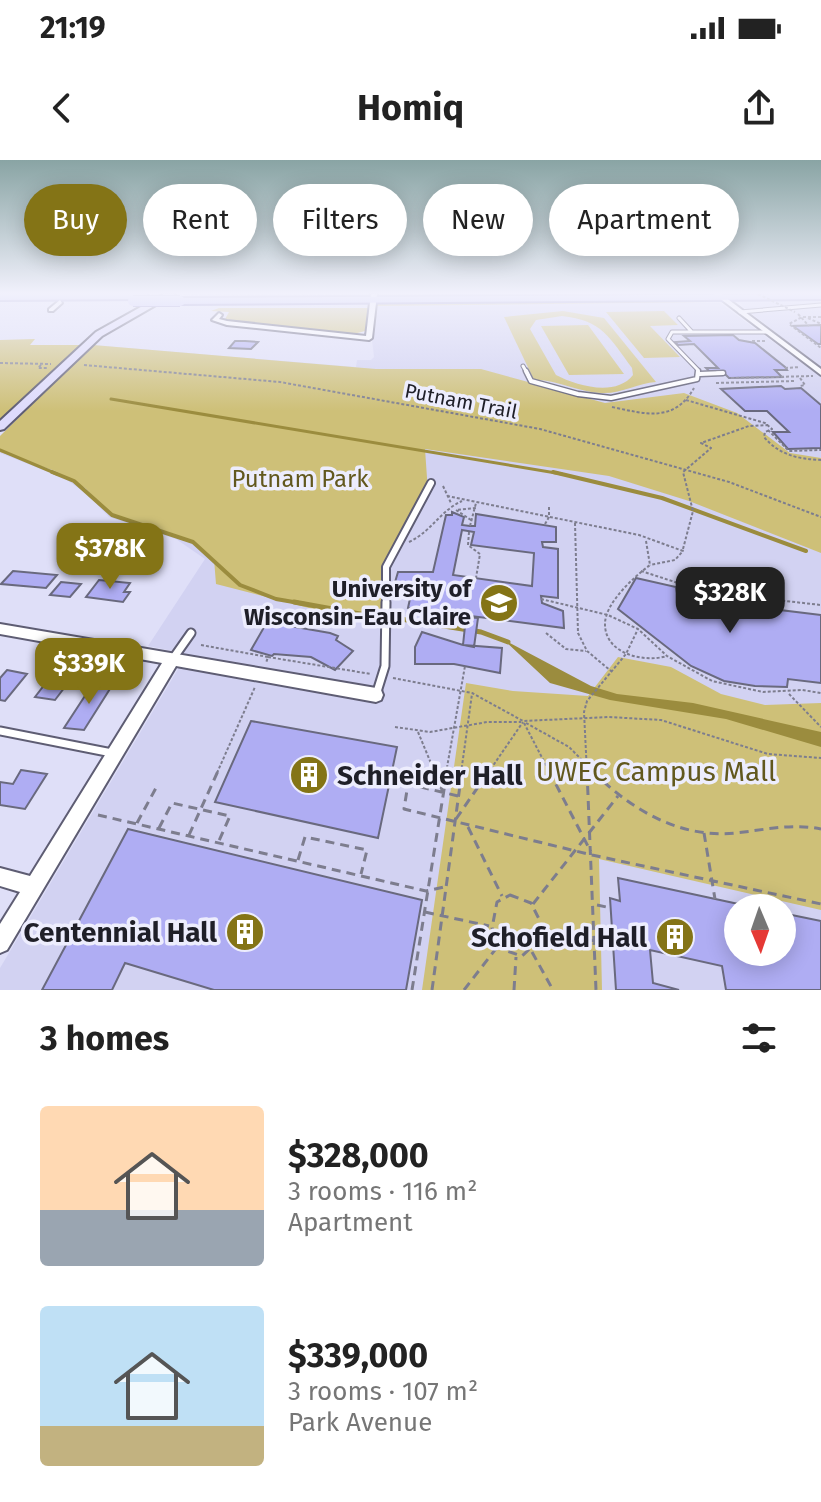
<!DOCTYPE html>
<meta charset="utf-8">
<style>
body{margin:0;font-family:"Fira Sans",sans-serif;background:#f2f2f2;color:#222;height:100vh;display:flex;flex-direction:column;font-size:30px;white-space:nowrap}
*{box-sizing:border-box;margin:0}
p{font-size:26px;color:#767676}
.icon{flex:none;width:44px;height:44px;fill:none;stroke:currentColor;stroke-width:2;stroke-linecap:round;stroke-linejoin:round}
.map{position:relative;height:830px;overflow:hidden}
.sheet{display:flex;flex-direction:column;background:#fff;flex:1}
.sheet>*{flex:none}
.banner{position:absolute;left:24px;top:24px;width:774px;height:72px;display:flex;gap:16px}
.needle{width:52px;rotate:178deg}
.controls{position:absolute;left:724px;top:734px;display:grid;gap:16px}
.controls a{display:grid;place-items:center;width:72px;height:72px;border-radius:50%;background:#fff;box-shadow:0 4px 20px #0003;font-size:40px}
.price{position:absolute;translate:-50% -68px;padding:0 18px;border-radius:16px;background:#847416;color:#fff;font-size:26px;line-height:52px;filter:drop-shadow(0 2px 4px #0008)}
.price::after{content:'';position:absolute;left:50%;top:48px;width:24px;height:18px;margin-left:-12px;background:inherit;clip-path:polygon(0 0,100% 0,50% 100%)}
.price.current{background:#222;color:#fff}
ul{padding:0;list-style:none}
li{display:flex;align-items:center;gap:24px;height:200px;padding:0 40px}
li span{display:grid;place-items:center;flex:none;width:224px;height:160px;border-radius:8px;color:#555}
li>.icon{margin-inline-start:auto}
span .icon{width:96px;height:96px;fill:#fffc;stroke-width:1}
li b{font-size:34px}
h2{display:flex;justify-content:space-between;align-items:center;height:96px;padding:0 40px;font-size:34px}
.pill{padding:0 28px;border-radius:36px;background:#fff;box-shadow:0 4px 20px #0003;font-size:28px;line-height:72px}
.pill.current{background:#847416;color:#fff}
.status{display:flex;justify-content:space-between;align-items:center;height:56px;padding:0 40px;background:#fff;direction:ltr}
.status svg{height:22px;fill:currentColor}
header{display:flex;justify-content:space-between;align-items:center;height:104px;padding:0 40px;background:#fff;font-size:36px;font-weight:700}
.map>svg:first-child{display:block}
</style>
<div class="status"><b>21:19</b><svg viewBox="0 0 49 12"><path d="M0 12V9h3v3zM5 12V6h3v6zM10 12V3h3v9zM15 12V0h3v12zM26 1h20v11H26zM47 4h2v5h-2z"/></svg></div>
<header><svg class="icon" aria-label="back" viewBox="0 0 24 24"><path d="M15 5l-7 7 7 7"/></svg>Homiq<svg class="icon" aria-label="share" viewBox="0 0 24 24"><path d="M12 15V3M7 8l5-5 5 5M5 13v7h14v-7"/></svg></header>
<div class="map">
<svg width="821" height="830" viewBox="0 0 821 830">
<rect width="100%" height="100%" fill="#dfdff8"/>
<path fill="#d2d2f2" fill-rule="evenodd" d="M736 134H821V208L742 146Z
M613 140 720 143 821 217V830H0V808L187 494 148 486 205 399 176 379 109 357 87 334 64 318 0 293V276L93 185 356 207 357 200H371L374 197 372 180 377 143ZM738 748H782V792H738Z"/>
<path fill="#cec078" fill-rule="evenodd" d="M613 140 709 142 376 146 379 142Z
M219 148H369L365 171 350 175 224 161 229 152 211 151Z
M563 151 604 158 656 222C637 223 622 234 601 233 577 232 557 219 534 220L504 157ZM562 156C602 160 610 178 632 208L633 215C616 237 577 226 556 215L530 169 536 160Z
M664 151 678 165 650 166 680 197 644 198 606 152Z
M588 165 624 214 569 215 541 166Z
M35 179 30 185H84L0 261V180Z
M93 185 376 209H481L605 243 684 233 737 253 790 293 821 298V393L689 341 609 316 425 289 428 332 386 407V468L216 424 214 399 193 382 112 355 85 328 55 311 0 292V276Z
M618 497 671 507 721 534 765 545 821 543V750L599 699 602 830H422L466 523 513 531 588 536Z"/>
<path fill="#9b8c3e" d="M504 480 591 526 617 534 693 543 821 572V587L726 559 610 540 550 523Z"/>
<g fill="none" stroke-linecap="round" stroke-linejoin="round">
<path stroke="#9b8c3e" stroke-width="3" d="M111 239 562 314
M0 290 57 314"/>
<path stroke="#9b8c3e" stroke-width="4" d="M52 312 74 321 112 355 193 382 240 425 276 439 305 444
M553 312 662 338 806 391"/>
<path stroke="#9b8c3e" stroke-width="5" d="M294 442 371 456
M401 459 481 472 508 482"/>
</g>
<path fill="#afadf3" stroke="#69697e" stroke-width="2" fill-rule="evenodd" d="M821 165V184H818L793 166Z
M733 175 739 180 755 183 785 207 787 210H775L782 217 729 218 722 211 710 212 706 208H718L694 184 678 185 675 182 690 181 684 176Z
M235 181H245L258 182 251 189 229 188Z
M781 226 785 229 801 228 821 245V288L788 289 773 272H789L767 251H745L721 229Z
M452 352 464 357 462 365 470 366H475L476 354 556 367V382H542L543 387 558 389V438L541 436 542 443 563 451 564 468 408 448 411 434 393 429 398 412H433L446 355H452ZM462 370 474 372 471 385 534 393 532 426 453 415Z
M13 411 57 415 46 428 1 424Z
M636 418 676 427 677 433 753 443 752 439 770 441 772 449 821 455V523L788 519 787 527 755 526 724 521 691 506 618 449Z
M99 420 130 423 124 432H130L123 442 86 437Z
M61 422 81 424 70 437 50 435Z
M466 457 478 458 474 487 463 485Z
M267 462 330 473 338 476 336 480 353 491 335 510 311 497 274 494 272 496 251 490Z
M422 472 463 485 502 488 500 513 454 504H415V487Z
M7 510 27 514 5 541 0 540V518Z
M52 515 71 519 55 540 35 537Z
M94 522 113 524 84 570 64 568Z
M251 561 397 587 378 678 215 642Z
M21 610 47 614 25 649 0 645V622L13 624Z
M128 669 422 740 406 830H214L125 803 112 830H42Z
M618 718 757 748H738V792H782V753L821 761V830H726L722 806 650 790 653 823 679 830H616L610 738 620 741Z"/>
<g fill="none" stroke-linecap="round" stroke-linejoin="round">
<g stroke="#5e5d73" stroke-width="5">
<path id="lane-far3" d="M740 152 821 145
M679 158 691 171
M523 206 527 213
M698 213V210L668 179 672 172H767
M717 213H723"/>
</g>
<g stroke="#5e5d73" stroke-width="7">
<path id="lane-far2" d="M526 211 531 221 578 234 611 238 697 219 698 211
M700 214 723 213"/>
</g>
<g stroke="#5e5d73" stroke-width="10">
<path id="lane-far1" d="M386 444V407L431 323"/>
</g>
<g stroke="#5e5d73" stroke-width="11">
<path id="lane" d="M172 500 191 473
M376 535 385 506 386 442
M0 571 112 593"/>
</g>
<g stroke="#5e5d73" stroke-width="4">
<path id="street" d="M371 134H377L372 178 369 180 227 165 212 160 219 153 222 155 219 159 227 161 366 176Z
M714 134H721L821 209V215Z
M60 140 62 143 53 151H49V149Z
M0 464 376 528 381 530 383 535 381 540 376 542 176 506 7 790 0 793V764L20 732 0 726V708L30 716 162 503 0 474Z"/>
</g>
<g stroke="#5e5d73" stroke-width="4">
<path id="secondary" d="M164 134H175L102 176 4 269 0 270V261L96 172Z"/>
</g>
<g stroke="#6862ad" stroke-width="4">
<path id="primary" d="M0 134H147L148 136 144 139 0 140Z
M821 134V139L180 144 176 141 180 138Z"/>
</g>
<path stroke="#7d7d8e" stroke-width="2" stroke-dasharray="3 2" stroke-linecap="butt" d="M798 154 809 166
M821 157H802L789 164 821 188
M808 158 821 164
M752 181H766
M0 203 51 204
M41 205 38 208H47
M84 205 280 222 540 269 729 322 821 357
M785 208 800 207
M731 218 813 216
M800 218 805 225 800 226
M716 223 795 221
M686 240 765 263 772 269 765 272 764 277C779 295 798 299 821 300
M612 247C646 254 674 263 694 228
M768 270 789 291 821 290
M443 326 451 343
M447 336 639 375 683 391 675 400 650 405
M471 360 456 350 476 348
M575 363 578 473 587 491 611 511
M545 364 549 357V345
M470 366 476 343
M469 372 468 385 480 394 476 418
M646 381 650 405C634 417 606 442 605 463 604 494 644 503 667 496
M409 382C432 371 440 351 462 341
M683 389 693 351 683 312 711 288 701 283 749 266 768 265
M641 411 706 432 821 445
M541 439 608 455 638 469 667 496 712 521 763 532 802 530 821 533
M546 473 566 489 586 491
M201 485 268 497 266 503
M268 497 371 514
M393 518 472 533 523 561 609 557 661 560 768 594 821 598
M789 534 821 567
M524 563 550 613
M526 563 569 587 595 613
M395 567 430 572 487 562H521
M418 572 435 613
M217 613 255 527
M446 613 465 506
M461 613 472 534
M488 613 523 562
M587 613 584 552 587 541 626 494 638 469"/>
<path stroke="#7d7d8e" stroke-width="3" stroke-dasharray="9 6" stroke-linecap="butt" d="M434 611 443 632
M549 611 591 692
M587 611 596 830
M593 611C629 649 681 679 735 673 765 670 791 663 821 669
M458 636 408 624 404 649 592 695 821 744
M98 655 426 731 444 727
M456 659 489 611
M137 663 157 626
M468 667 502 736
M159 668 172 643 230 656 218 683
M704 673 715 739
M189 675 218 611
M298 700 305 677 367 690 361 714
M510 735 531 743 540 761 538 781 522 796 504 790 492 768 497 742Z
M533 744 618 636
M597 745 611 748
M425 752 489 766
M542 769 595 781
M532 792 553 830
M412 830 447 611
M432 830 462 611
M464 830 498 786
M514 830 516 797"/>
<use href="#lane-far3" stroke="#fff" stroke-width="3"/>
<use href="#lane-far2" stroke="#fff" stroke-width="4"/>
<use href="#lane-far1" stroke="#fff" stroke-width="6"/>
<use href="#lane" stroke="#fff" stroke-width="7"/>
<use href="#street" fill="#fff" fill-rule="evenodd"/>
<use href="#secondary" fill="#dedbfc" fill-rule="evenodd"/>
<use href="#primary" fill="#bcb6f9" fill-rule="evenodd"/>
<g stroke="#6862ad" stroke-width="12" stroke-linecap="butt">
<path id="primary-bridge" d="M133 141H180"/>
</g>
<path stroke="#7d7d8e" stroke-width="2" stroke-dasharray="3 2" stroke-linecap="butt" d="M758 134 795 152"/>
<use href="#primary-bridge" stroke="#bcb6f9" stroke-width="10"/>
</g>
<linearGradient id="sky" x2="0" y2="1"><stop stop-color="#89a4a4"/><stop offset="0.53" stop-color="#f1f1fc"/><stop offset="1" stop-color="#f1f1fc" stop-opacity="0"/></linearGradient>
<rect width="821" height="251" fill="url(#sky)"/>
<defs>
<g id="university-disc" transform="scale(2)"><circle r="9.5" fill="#847416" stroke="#ededfd"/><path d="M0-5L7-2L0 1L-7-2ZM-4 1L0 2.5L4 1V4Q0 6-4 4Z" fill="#fff"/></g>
<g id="building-disc" transform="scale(2)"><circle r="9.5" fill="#847416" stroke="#ededfd"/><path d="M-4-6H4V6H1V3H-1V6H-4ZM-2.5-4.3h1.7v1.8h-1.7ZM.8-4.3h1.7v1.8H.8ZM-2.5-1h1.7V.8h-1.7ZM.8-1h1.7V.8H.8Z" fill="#fff"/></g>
</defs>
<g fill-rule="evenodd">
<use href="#university-disc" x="499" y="443"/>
<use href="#building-disc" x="309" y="615"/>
<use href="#building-disc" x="245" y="772"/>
<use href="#building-disc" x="675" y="777"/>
</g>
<g text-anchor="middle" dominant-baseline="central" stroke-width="7" stroke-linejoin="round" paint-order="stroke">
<g font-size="20" fill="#1f1f28" stroke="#ededfd">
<text transform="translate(461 241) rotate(11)">Putnam Trail</text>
</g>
<g font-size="24" fill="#62581e" stroke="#ededfd">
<text x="300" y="319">Putnam Park</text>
</g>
<g font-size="24" font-weight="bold" fill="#1f1f28" stroke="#ededfd" text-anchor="end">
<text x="471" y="429">University of<tspan x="471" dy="28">Wisconsin-Eau Claire</tspan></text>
</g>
<g font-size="28" fill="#62581e" stroke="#ededfd">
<text x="656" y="611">UWEC Campus Mall</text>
</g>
<g font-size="28" font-weight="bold" fill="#1f1f28" stroke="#ededfd" text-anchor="end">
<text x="337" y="615" text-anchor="start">Schneider Hall</text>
<text x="217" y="772">Centennial Hall</text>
<text x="647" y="777">Schofield Hall</text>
</g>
</g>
</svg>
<div class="controls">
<a><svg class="needle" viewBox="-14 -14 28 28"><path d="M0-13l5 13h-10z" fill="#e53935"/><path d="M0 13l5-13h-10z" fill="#767676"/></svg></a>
</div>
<b class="price" style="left:110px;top:431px">$378K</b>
<b class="price current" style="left:730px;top:475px">$328K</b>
<b class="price" style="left:89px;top:546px">$339K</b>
<div class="banner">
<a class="pill current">Buy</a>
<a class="pill">Rent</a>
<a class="pill">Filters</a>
<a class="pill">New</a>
<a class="pill">Apartment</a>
</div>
</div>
<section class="sheet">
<h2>3 homes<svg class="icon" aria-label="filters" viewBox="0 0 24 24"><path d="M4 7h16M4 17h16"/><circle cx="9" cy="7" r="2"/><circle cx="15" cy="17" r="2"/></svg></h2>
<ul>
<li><span style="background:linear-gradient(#ffd9b3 65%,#9aa5b1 0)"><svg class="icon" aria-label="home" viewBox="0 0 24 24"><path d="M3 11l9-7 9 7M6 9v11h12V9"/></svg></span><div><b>$328,000</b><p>3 rooms · 116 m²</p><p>Apartment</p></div></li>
<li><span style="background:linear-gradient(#bfe0f5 75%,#c2b280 0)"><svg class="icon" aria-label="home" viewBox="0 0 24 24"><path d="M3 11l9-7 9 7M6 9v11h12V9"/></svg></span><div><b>$339,000</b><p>3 rooms · 107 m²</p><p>Park Avenue</p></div></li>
</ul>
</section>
